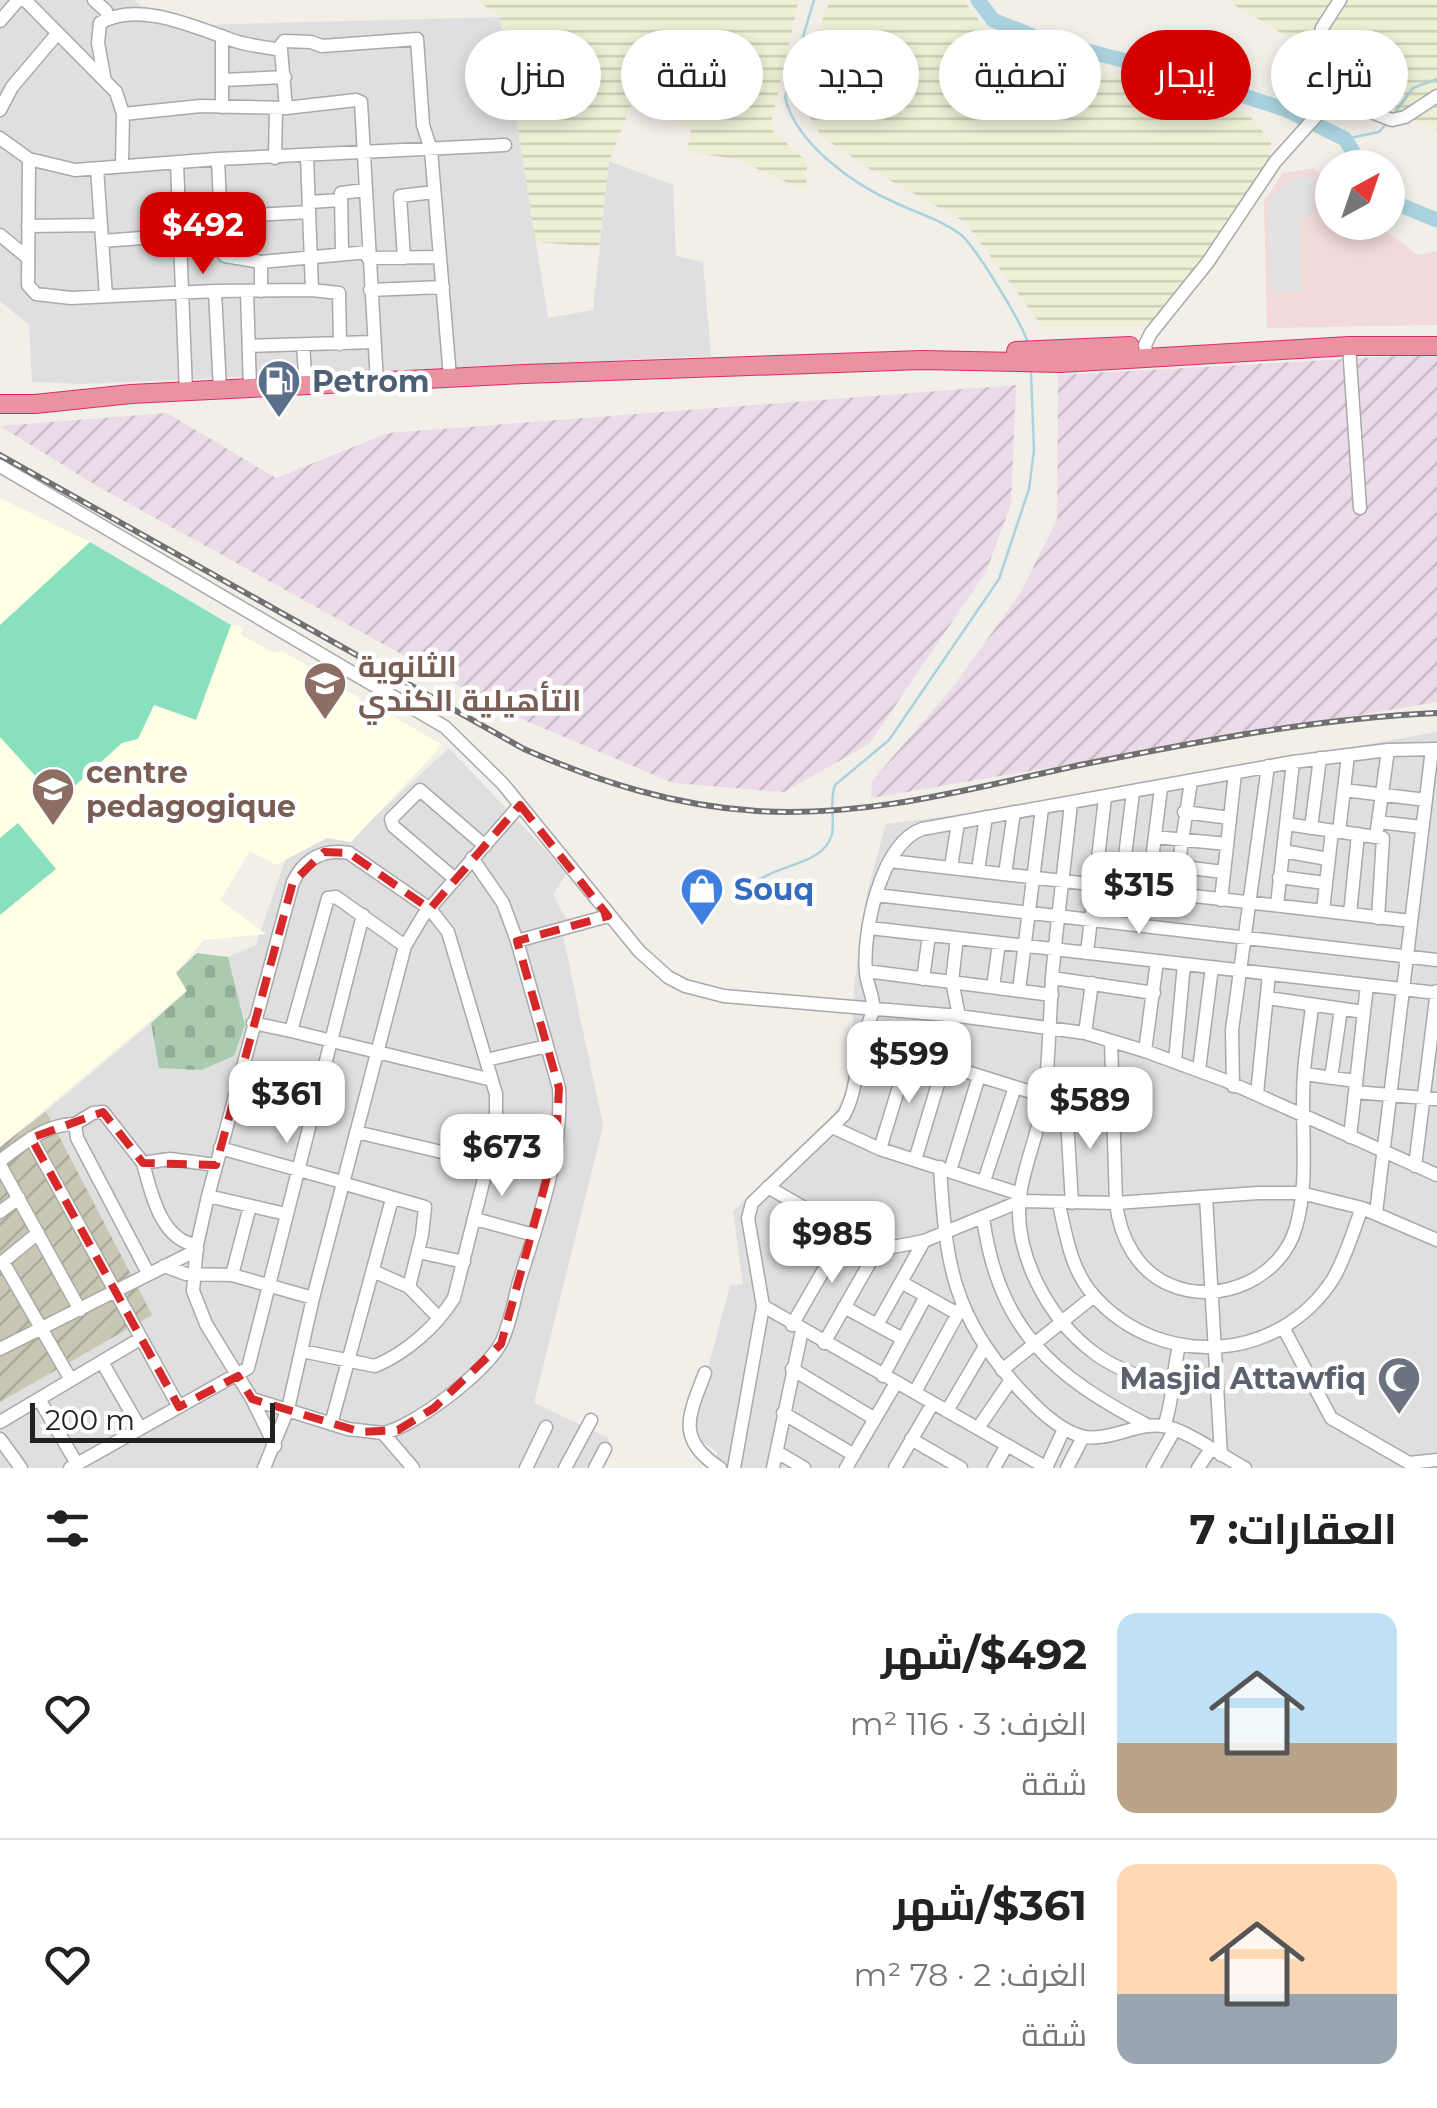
<!DOCTYPE html>
<html lang="ar">
<meta charset="utf-8">
<style>
body{margin:0;font-family:Montserrat,Cairo,sans-serif;background:#f2f2f2;color:#222;direction:rtl;height:100vh;display:flex;flex-direction:column;font-size:38px;white-space:nowrap}
*{box-sizing:border-box;margin:0}
p{font-size:32px;color:#767676}
.icon{flex:none;width:55px;height:55px;fill:none;stroke:currentColor;stroke-width:2;stroke-linecap:round;stroke-linejoin:round}
.map{position:relative;height:1468px;overflow:hidden;direction:ltr}
.side{display:flex;flex-direction:column;background:#fff;flex:1}
.side>*{flex:none}
.banner{position:absolute;left:30px;top:30px;width:1378px;height:90px;direction:rtl;display:flex;gap:20px}
.needle{width:65px;rotate:40deg}
.buttons{position:absolute;left:1315px;top:150px;display:grid;gap:20px}
.buttons a{display:grid;place-items:center;width:90px;height:90px;border-radius:50%;background:#fff;box-shadow:0 5px 15px #0003;font-size:50px}
.scale{position:absolute;left:30px;bottom:25px;width:245px;box-sizing:border-box;padding-left:10px;border:5px solid #222;border-top:0;font-size:28px;line-height:35px;white-space:nowrap;color:#222;-webkit-text-stroke:8px #fff;paint-order:stroke}
.price{position:absolute;translate:-50% -85px;padding:0 22px;border-radius:20px;background:#fff;color:#222;font-size:32px;line-height:65px;filter:drop-shadow(0 2px 5px #0008)}
.price::after{content:'';position:absolute;left:50%;top:60px;width:30px;height:22px;margin-left:-15px;background:inherit;clip-path:polygon(0 0,100% 0,50% 100%)}
.price.active{background:#d40000;color:#fff}
ul{padding:0;list-style:none}
li{display:flex;align-items:center;gap:30px;height:250px;padding:0 40px}
li+li{border-top:2px solid #e0e0e0}
li span{display:grid;place-items:center;flex:none;width:280px;height:200px;border-radius:20px;color:#555}
li>.icon{margin-inline-start:auto}
span .icon{width:120px;height:120px;fill:#fffc;stroke-width:1}
li b{font-size:42px}
h2{display:flex;justify-content:space-between;align-items:center;height:120px;padding:0 40px;font-size:42px}
.pill{padding:0 35px;border-radius:45px;background:#fff;box-shadow:0 5px 15px #0003;font-size:35px;line-height:90px}
.pill.active{background:#d40000;color:#fff}
.map>svg:first-child{display:block}
</style>
<div class="map">
<svg width="1437" height="1468" viewBox="0 0 1437 1468">
<defs>
<pattern id="industrial-furrows" width="10" height="10" patternUnits="userSpaceOnUse" patternTransform="scale(2.5)"><rect width="10" height="10" fill="#ebdbe8"/><path d="M-1 1l2-2M0 10L10 0M9 11l2-2" fill="none" stroke="#c9bcc7"/></pattern>
<pattern id="construction-furrows" width="10" height="10" patternUnits="userSpaceOnUse" patternTransform="scale(2.5)"><rect width="10" height="10" fill="#c7c7b4"/><path d="M-1 1l2-2M0 10L10 0M9 11l2-2" fill="none" stroke="#abab9a"/></pattern>
<pattern id="farmland-rules" width="6" height="5" patternUnits="userSpaceOnUse" patternTransform="scale(2.5)"><rect width="6" height="5" fill="#eef0d5"/><path d="M0 2.5h6" fill="none" stroke="#ccceb7"/></pattern>
<pattern id="cemetery-stones" width="16" height="16" patternUnits="userSpaceOnUse" patternTransform="scale(2.5)"><rect width="16" height="16" fill="#aacbaf"/><path d="M2 7V4a2 2 0 0 1 4 0v3zM10 15v-3a2 2 0 0 1 4 0v3z" fill="#92ae96"/></pattern>
</defs>
<rect width="100%" height="100%" fill="#f2efe9"/>
<path fill="#e0dfdf" d="M0 0H134L150 14 200 25 500 17 548 318 593 310 609 161 673 185 676 256 703 262 711 356 83 384 32 382 29 325 0 301Z
M1437 732V1468H715L717 1452 690 1434 730 1286 743 1284 733 1211 830 1119 843 1099 851 1067 854 986 867 892 886 824 988 811Z
M449 748 567 873 553 894 572 930 562 931 603 1126 534 1403 609 1438 598 1468H0V1402L151 1314 46 1111 151 1023 160 1068 245 1025 228 957 256 945 290 846 309 831 357 833Z"/>
<path fill="#f2dad9" d="M1314 168 1332 186V222L1375 223 1418 255 1437 251V325L1267 328 1264 201 1283 173Z"/>
<path fill="url(#industrial-furrows)" d="M1437 354V702L871 798 872 781 953 687 1021 592 1057 519 1058 375Z
M1016 385 1011 504 986 572 869 744 784 792 673 783 512 715 97 486 0 426 167 413 276 478 388 433Z"/>
<path fill="#ffffe5" d="M0 498 90 542 231 625 242 627 241 635 275 653 282 651 313 669 312 676 336 691 343 688 359 698 360 703 372 714 378 707 442 745 351 842 327 838 276 865 250 851 220 900 266 934 204 940 176 972 187 990 0 1147Z"/>
<path fill="url(#construction-furrows)" d="M46 1111 152 1315 0 1402V1147Z"/>
<path fill="url(#farmland-rules)" d="M477 0H799L770 128 807 162 806 191 736 159 687 152 691 130 636 93 609 161 599 247 536 242 500 17Z
M830 0H963L993 38 1046 60 1179 92 1249 115 1271 142 1269 161 1244 195 1223 234 1152 326H1042L965 222 873 171 821 136 795 93Z
M1226 0H1437V131L1345 87 1297 42Z"/>
<path fill="url(#cemetery-stones)" d="M197 953 228 957 245 1025 234 1056 201 1070 159 1068 151 1023 187 991 176 973Z"/>
<path fill="#88e0be" d="M90 542 231 625 196 720 154 705 138 739 122 743 58 801 0 737V625Z
M18 823 56 869 0 915V838Z"/>
<path fill="#e2e2e2" d="M1314 176V215L1300 217 1302 291 1271 292 1268 202 1288 179Z"/>
<g fill="none" stroke-linecap="round" stroke-linejoin="round">
<path stroke="#aad3df" stroke-width="2.5" d="M814 0 785 97C796 145 856 186 898 204 920 214 941 220 960 234 974 244 1024 326 1028 344
M1393 115 1413 88 1437 79
M1345 139 1379 132 1385 125
M758 881C778 864 824 865 832 834 835 818 829 802 835 785L889 740 999 579 1029 489 1034 450 1031 373"/>
<path stroke="#aad3df" stroke-width="15" d="M978 0 993 20 1038 38 1180 75 1287 110 1345 139 1363 168
M1388 200 1437 220"/>
<g stroke="#a9a9a9" stroke-width="15">
<path id="minor" d="M25 0 116 92 123 114 122 165
M94 0 106 11 108 18
M1340 0 1322 28 1317 47 1342 101
M0 21 18 0
M222 36V107
M278 49 284 41 311 42 322 46 417 39 423 125 431 150 450 377
M223 80 285 77
M105 81 98 43 100 23C139 0 196 28 235 41 250 46 266 47 281 50L286 108
M0 110 12 87 57 34
M123 114 201 106 286 108 356 100 361 102 377 383
M0 138 29 159 75 170 218 159 505 145
M275 158 276 108
M29 159 28 285 36 294 71 298 215 291 312 290 307 156
M218 159 222 250 225 256 261 262 368 252
M177 163 186 392
M97 169 106 296
M310 202 340 200
M220 217 309 212
M28 226 101 225
M0 235 28 258
M102 241 221 232
M342 253 341 193 366 190
M368 258 440 257
M404 258 400 196 434 192
M312 290 339 293 340 344
M370 290 443 287
M215 291 220 390
M247 291 250 389
M261 291V262
M303 345 306 387
M249 346 373 342
M1349 346 1360 508
M1147 357 1145 345 1151 333 1208 262 1275 162 1326 105 1342 101 1392 120 1405 117 1437 96
M0 466 445 727 503 784 639 951 668 977 685 986 724 996 959 1016 1085 1033 1145 1051 1224 1080 1437 1175
M1344 790 1426 800
M1071 803C1065 862 1057 920 1052 978 1050 1016 1049 1055 1045 1093 1041 1125 1027 1157 1021 1189 1010 1250 1048 1320 1097 1355 1120 1371 1147 1380 1174 1387
M1184 812 1230 818
M1378 822 1422 827
M1286 824 1383 838 1378 918
M1311 828 1320 758
M1339 832 1348 755
M1155 837 1227 844
M1376 837 1388 750
M1283 851 1328 859
M890 861 1411 921
M1152 863 1223 872
M951 867 958 823
M978 870 986 817
M1005 874 1014 812
M1279 877 1325 883
M455 879 393 826 391 819 420 790 485 846
M1121 888 1133 792
M1148 891 1161 788
M876 895 1437 960
M1174 895 1191 781
M1221 900 1235 773
M1277 905 1293 762
M1323 910 1332 831
M1350 914 1358 834
M870 928 1437 993
M957 938 952 981 959 1016
M517 941 608 916
M405 946 336 897 328 898 291 1031 492 1080
M1087 953 1105 798
M866 971 1052 995
M1052 978 1154 993
M923 979 929 935
M993 987 999 943
M1019 990 1042 808
M1267 998 1364 1012
M253 1023 291 1031
M1085 1033 1092 983
M862 1039 1066 1103 1113 1100
M1111 1042 1116 1203C1120 1238 1138 1273 1173 1286 1222 1305 1282 1277 1296 1227 1310 1179 1300 1123 1304 1074 1305 1051 1310 1028 1312 1006
M1145 1051 1157 961
M486 1060 547 1046
M1175 1061 1184 964
M1199 1070 1212 967
M1304 1074 1356 1081
M1331 1078 1341 1009
M1233 1086 1232 1030 1268 766
M1355 1092 1437 1099
M1257 1094 1269 974
M1066 1103 1072 1203
M832 1127 880 1149 1020 1194
M356 1132 489 1163
M1350 1137 1367 985
M31 1138 179 1407
M220 1148 342 1182
M880 1149 909 1054
M915 1160 944 1064
M0 1161C22 1144 46 1124 75 1124
M143 1163C151 1193 161 1241 197 1245
M0 1165 80 1310
M1415 1166 1437 991
M940 1167C946 1266 952 1314 1020 1390 1036 1407 1057 1429 1081 1436 1108 1443 1136 1422 1163 1426 1185 1429 1224 1457 1245 1468
M950 1171 979 1076
M984 1181 1015 1087
M342 1183 425 1207 422 1235 409 1287
M768 1187 877 1250 924 1241 1021 1201 1116 1203 1258 1193H1301L1362 1208 1437 1240
M208 1196 286 1214
M1206 1197 1221 1455
M1059 1204C1066 1236 1071 1270 1094 1296 1160 1370 1279 1363 1333 1279 1346 1257 1353 1231 1362 1208
M0 1212 19 1198
M1376 1213 1432 749
M983 1218C999 1331 1053 1376 1149 1426
M475 1219 534 1235
M418 1252 464 1262
M3 1262 71 1380
M0 1264 38 1233
M164 1266 186 1274 232 1275 313 1298
M373 1271 409 1287 439 1318
M148 1273 77 1138 75 1124 93 1113 103 1112 143 1163 170 1159 216 1165
M232 1275 250 1206
M901 1282 958 1314
M763 1306 1047 1468
M844 1307 901 1338
M792 1325 845 1233
M877 1325 924 1241
M1283 1327 1331 1418 1409 1463 1437 1460
M824 1343 877 1250
M0 1349 197 1250
M102 1362 140 1428
M792 1369 875 1419
M1002 1370 1094 1296
M705 1373C689 1415 675 1439 720 1468
M883 1376 926 1296
M915 1392 962 1306
M39 1399 77 1464
M252 1399 348 1429 383 1433 413 1468
M947 1411 984 1348
M783 1413 854 1455
M0 1422 140 1339
M331 1424 392 1199
M1164 1426C1174 1400 1172 1373 1179 1346
M978 1428 1011 1380
M383 1433C414 1427 489 1370 502 1341 510 1323 514 1301 519 1282 538 1221 563 1153 559 1088L517 941 503 903 472 858
M0 1439 21 1468
M911 1439 961 1468
M275 1446 252 1399 206 1324 193 1291 197 1245 208 1196 293 882C305 858 323 849 349 853L430 909 448 932 496 1094V1131L454 1298C436 1327 406 1353 375 1366L302 1351
M777 1452 804 1468
M70 1468 248 1368 363 915
M264 1468 288 1409 313 1298 405 946 423 916 520 805
M526 1468 546 1427
M565 1468 591 1420
M595 1468 605 1449
M734 1468 763 1306 748 1218 752 1203 844 1115C857 1091 856 1066 862 1040 865 1028 874 1016 873 1004 872 993 867 984 866 973 862 934 880 844 922 829L1293 762 1388 750 1437 749
M773 1468 802 1330
M846 1468 896 1383
M895 1468 933 1403
M994 1468 1007 1445
M1046 1468 1064 1429
M1067 1468 1083 1437
M1153 1468 1175 1429
M1198 1468 1210 1450"/>
</g>
<g stroke="#dc2a67" stroke-width="20">
<path id="highway" d="M1016 351 1130 346
M0 404H35L131 394 524 374 922 360 1061 363 1349 346H1437"/>
</g>
<use href="#minor" stroke="#fff" stroke-width="12"/>
<use href="#highway" stroke="#e892a2" stroke-width="18"/>
<g stroke="#707070" stroke-width="6">
<path id="rail" d="M0 455 524 749C599 782 675 806 757 811 870 818 976 787 1085 764 1201 741 1319 718 1437 713"/>
</g>
<use href="#rail" stroke="#fff" stroke-width="2.5" stroke-dasharray="8" stroke-linecap="butt"/>
</g>
<path fill="none" stroke="#d62828" stroke-width="8" stroke-dasharray="20 12" stroke-linejoin="round" d="M520 805 608 916 517 941 559 1088 556 1145 501 1344 434 1408 398 1430 361 1432 252 1399 238 1376 179 1407 31 1138 103 1112 143 1163 216 1165 293 882 324 852 349 853 430 909Z"/>
<defs>
<g id="fuel-pin" transform="scale(2.25)"><path d="M0 17L-7.5 6A9.5 9.5 0 1 1 7.5 6Z" fill="#5c6f8a" stroke="#fff"/><path d="M-5.5-6h7V0h2V4h1.3V-2.5L3-4.5l.8-.8L6-3V5H2.5V1h-1V6h-7ZM-4.2-4.7v3.2H.2V-4.7Z" fill="#fff"/></g>
<g id="school-pin" transform="scale(2.25)"><path d="M0 17L-7.5 6A9.5 9.5 0 1 1 7.5 6Z" fill="#8d6e63" stroke="#fff"/><path d="M0-5L7-2L0 1L-7-2ZM-4 1L0 2.5L4 1V4Q0 6-4 4Z" fill="#fff"/></g>
<g id="university-pin" transform="scale(2.25)"><path d="M0 17L-7.5 6A9.5 9.5 0 1 1 7.5 6Z" fill="#8d6e63" stroke="#fff"/><path d="M0-5L7-2L0 1L-7-2ZM-4 1L0 2.5L4 1V4Q0 6-4 4Z" fill="#fff"/></g>
<g id="shop-pin" transform="scale(2.25)"><path d="M0 17L-7.5 6A9.5 9.5 0 1 1 7.5 6Z" fill="#3f7fe0" stroke="#fff"/><path d="M-5-2.5h2.3a2.7 3.5 0 0 1 5.4 0H5L5.5 6h-11ZM-1.5-2.5h3a1.5 2.3 0 0 0-3 0Z" fill="#fff"/></g>
<g id="mosque-pin" transform="scale(2.25)"><path d="M0 17L-7.5 6A9.5 9.5 0 1 1 7.5 6Z" fill="#6b7280" stroke="#fff"/><path d="M3.5-4.9A6 6 0 1 0 3.5 4.9A5 5 0 1 1 3.5-4.9Z" fill="#fff"/></g>
</defs>
<g fill-rule="evenodd">
<use href="#fuel-pin" x="279" y="381"/>
<use href="#school-pin" x="325" y="683"/>
<use href="#university-pin" x="53" y="789"/>
<use href="#shop-pin" x="702" y="889"/>
<use href="#mosque-pin" x="1399" y="1378"/>
</g>
<g text-anchor="middle" dominant-baseline="central" stroke-width="9" stroke-linejoin="round" paint-order="stroke">
<g font-size="30" font-weight="bold" fill="#4e5e75" stroke="#fff" text-anchor="start">
<text x="312" y="381">Petrom</text>
</g>
<g font-size="30" font-weight="bold" fill="#785e54" stroke="#fff" text-anchor="start">
<text x="358" y="666">الثانوية<tspan x="358" dy="34">التأهيلية الكندي</tspan></text>
<text x="86" y="772">centre<tspan x="86" dy="34">pedagogique</tspan></text>
</g>
<g font-size="30" font-weight="bold" fill="#366cbe" stroke="#fff" text-anchor="start">
<text x="734" y="889">Souq</text>
</g>
<g font-size="30" font-weight="bold" fill="#5b616d" stroke="#fff" text-anchor="end">
<text x="1366" y="1378">Masjid Attawfiq</text>
</g>
</g>
</svg>
<div class="buttons">
<a><svg class="needle" viewBox="-14 -14 28 28"><path d="M0-13l5 13h-10z" fill="#e53935"/><path d="M0 13l5-13h-10z" fill="#767676"/></svg></a>
</div>
<div class="scale">200 m</div>
<b class="price active" style="left:203px;top:277px">$492</b>
<b class="price" style="left:1139px;top:937px">$315</b>
<b class="price" style="left:909px;top:1106px">$599</b>
<b class="price" style="left:287px;top:1146px">$361</b>
<b class="price" style="left:1090px;top:1152px">$589</b>
<b class="price" style="left:502px;top:1199px">$673</b>
<b class="price" style="left:832px;top:1286px">$985</b>
<div class="banner">
<a class="pill">شراء</a>
<a class="pill active">إيجار</a>
<a class="pill">تصفية</a>
<a class="pill">جديد</a>
<a class="pill">شقة</a>
<a class="pill">منزل</a>
</div>
</div>
<section class="side">
<h2>العقارات: 7<svg class="icon" aria-label="filters" viewBox="0 0 24 24"><path d="M4 7h16M4 17h16"/><circle cx="9" cy="7" r="2"/><circle cx="15" cy="17" r="2"/></svg></h2>
<ul>
<li><span style="background:linear-gradient(#bfe0f5 65%,#b9a48a 0)"><svg class="icon" aria-label="home" viewBox="0 0 24 24"><path d="M3 11l9-7 9 7M6 9v11h12V9"/></svg></span><div><b>$492/شهر</b><p>الغرف: 3 · 116 m²</p><p>شقة</p></div><svg class="icon" aria-label="heart" viewBox="0 0 24 24"><path d="M12 20l-8-8c-3-5 5-10 8-4 3-6 11-1 8 4z"/></svg></li>
<li><span style="background:linear-gradient(#ffd9b3 65%,#9aa5b1 0)"><svg class="icon" aria-label="home" viewBox="0 0 24 24"><path d="M3 11l9-7 9 7M6 9v11h12V9"/></svg></span><div><b>$361/شهر</b><p>الغرف: 2 · 78 m²</p><p>شقة</p></div><svg class="icon" aria-label="heart" viewBox="0 0 24 24"><path d="M12 20l-8-8c-3-5 5-10 8-4 3-6 11-1 8 4z"/></svg></li>
</ul>
</section>
